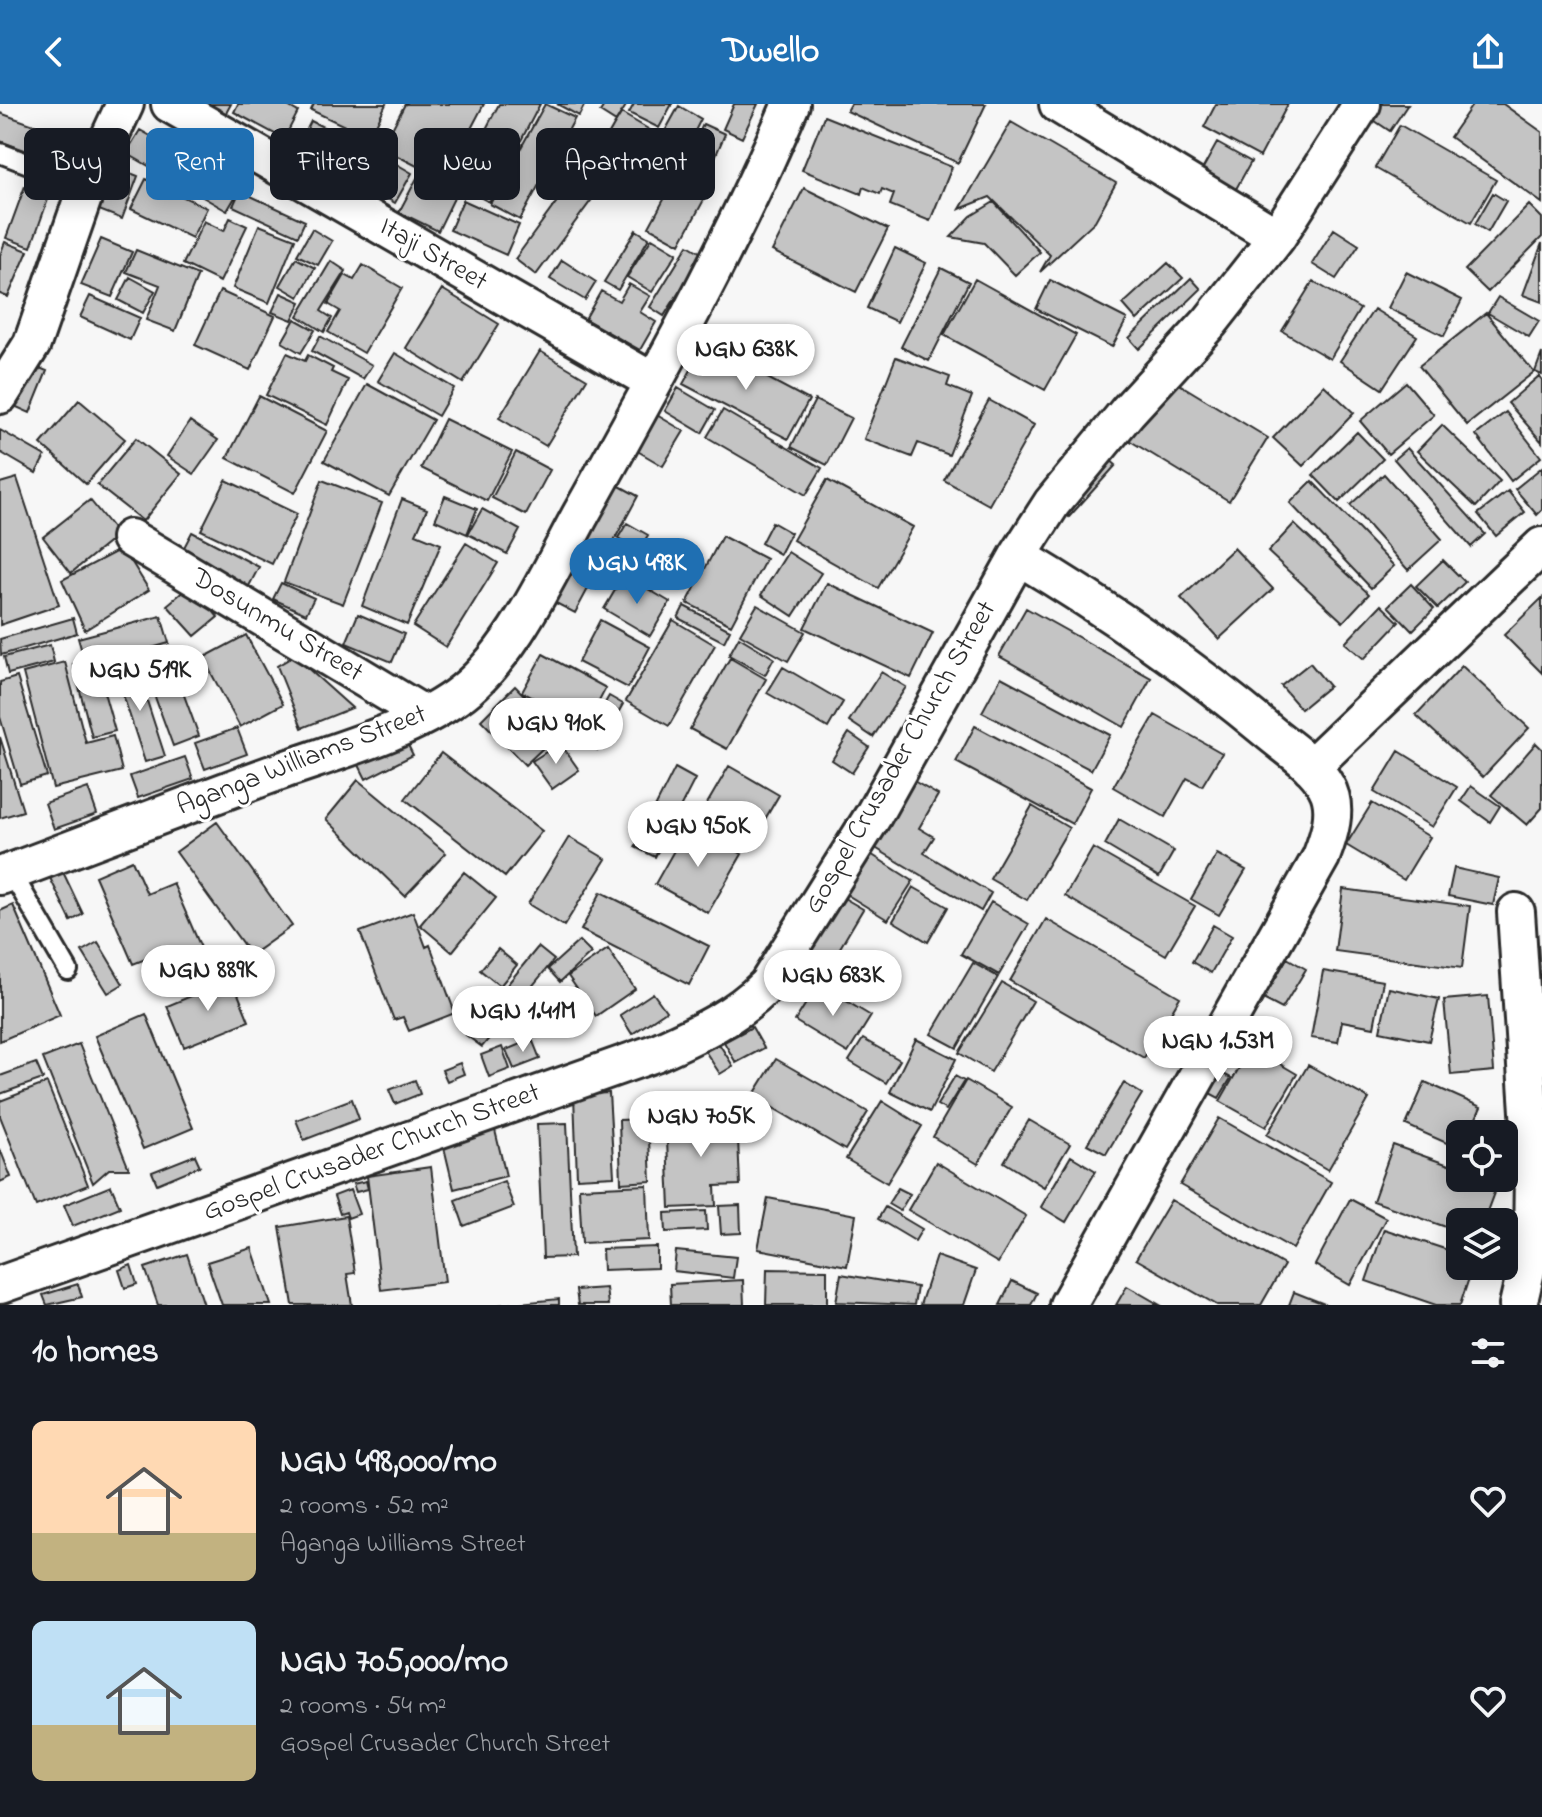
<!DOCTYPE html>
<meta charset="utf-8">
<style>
body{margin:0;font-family:"Indie Flower",sans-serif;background:#242831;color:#f1f3f6;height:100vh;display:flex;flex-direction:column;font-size:30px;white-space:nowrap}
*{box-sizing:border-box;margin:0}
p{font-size:26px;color:#9ea1a6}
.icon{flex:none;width:44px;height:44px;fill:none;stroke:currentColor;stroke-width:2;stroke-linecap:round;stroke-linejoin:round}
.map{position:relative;height:1201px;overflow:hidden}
.panel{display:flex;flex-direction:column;background:#171b24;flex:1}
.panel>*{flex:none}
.banner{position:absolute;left:24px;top:24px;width:800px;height:72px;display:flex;gap:16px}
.controls{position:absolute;left:1446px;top:1016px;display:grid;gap:16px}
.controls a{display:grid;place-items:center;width:72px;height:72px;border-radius:12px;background:#171b24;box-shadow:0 4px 20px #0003;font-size:40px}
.price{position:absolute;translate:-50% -68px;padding:0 18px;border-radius:28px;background:#fff;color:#222;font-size:26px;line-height:52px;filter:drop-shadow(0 2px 4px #0008)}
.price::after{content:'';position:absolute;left:50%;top:48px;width:24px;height:18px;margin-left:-12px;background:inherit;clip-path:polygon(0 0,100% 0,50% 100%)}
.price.current{background:#1f6fb2;color:#fff}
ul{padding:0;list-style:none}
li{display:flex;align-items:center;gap:24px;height:200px;padding:0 32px}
li span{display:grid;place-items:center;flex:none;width:224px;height:160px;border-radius:12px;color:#555}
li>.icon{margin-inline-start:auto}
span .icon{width:96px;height:96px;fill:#fffc;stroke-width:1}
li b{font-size:34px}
h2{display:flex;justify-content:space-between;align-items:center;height:96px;padding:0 32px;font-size:34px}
.pill{padding:0 28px;border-radius:12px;background:#171b24;box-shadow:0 4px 20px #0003;font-size:28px;line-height:72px}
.pill.current{background:#1f6fb2;color:#fff}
header{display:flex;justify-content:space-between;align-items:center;height:104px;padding:0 32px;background:#1f6fb2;color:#fff;font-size:36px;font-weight:700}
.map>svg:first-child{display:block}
</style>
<header><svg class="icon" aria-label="back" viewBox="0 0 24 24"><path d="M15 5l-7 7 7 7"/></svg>Dwello<svg class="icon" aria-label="share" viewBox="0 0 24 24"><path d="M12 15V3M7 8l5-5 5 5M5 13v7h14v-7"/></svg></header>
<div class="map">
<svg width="1542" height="1201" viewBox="0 0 1542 1201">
<rect width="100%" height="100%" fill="#f7f7f7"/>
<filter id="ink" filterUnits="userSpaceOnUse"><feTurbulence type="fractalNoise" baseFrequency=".0125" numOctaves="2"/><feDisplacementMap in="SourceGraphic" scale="16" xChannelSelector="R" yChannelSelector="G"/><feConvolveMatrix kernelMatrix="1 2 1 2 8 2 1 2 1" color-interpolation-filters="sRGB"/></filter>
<g filter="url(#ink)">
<path fill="#c4c4c4" stroke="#2b2b2b" stroke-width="2" d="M205 0H231L225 11Z
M238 0H284L298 8 284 35 234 8Z
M314 0H386L370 34 311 6Z
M405 0H484L444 76 382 44Z
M499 0H540L489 98 457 81Z
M545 0 575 14 520 116 490 100Z
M557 0H585L579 12Z
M605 0H627L616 18 600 8Z
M634 0H672L659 24 629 9Z
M734 0H758L742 34 723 25Z
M851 0H986L958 59 847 7Z
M1216 0H1288L1260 53 1204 23Z
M1382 0H1408L1390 27 1372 15Z
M1473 0H1503L1542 28V99L1450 33Z
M679 2 701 15 688 41 664 29Z
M0 9 40 23 30 48 0 37Z
M621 9 655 29 635 64 601 44Z
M824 12 952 63 930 117 890 101 894 90 882 85 880 90 863 83 861 90 802 66Z
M311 17 365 44 352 70 298 43Z
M1011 18 1116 79 1095 117 1040 168 1050 151 990 93 960 105Z
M703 20 725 30 710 65 688 55Z
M1400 21 1496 76 1471 119 1375 64Z
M140 26 241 83 227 107 126 49Z
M659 31 684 46 660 84 635 69Z
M1217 39 1251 58 1236 85 1202 66Z
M381 51 412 69 395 99 363 81Z
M588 55 610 71 536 171 515 155Z
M115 63 138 72 122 115 99 106Z
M681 64 712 81 680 140 649 123Z
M417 74 455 92 438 127 399 108Z
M146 75 207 104 192 134 131 105Z
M25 82 50 90 31 143 6 134Z
M804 84 888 125 856 188 772 147Z
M240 87 305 117 298 132 233 102Z
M1493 89 1506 97 1488 128 1475 120Z
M463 96 519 121 506 151 450 126Z
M994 98 1040 148 1015 171 984 139 951 133 971 112Z
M1529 101 1542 114V133L1488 188 1465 166Z
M230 114 247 122 220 178 183 160 204 117 224 127Z
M259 121 295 135 269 199 233 184Z
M312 125 332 137 318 161 297 151Z
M1334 125 1359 141 1336 175 1312 160Z
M636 126 649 134 618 186 604 178Z
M652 134 677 149 652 188 627 173Z
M101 135 132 148 112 193 81 181Z
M5 138 28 147 8 193 0 190V151Z
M1542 139V198L1523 191Z
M688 141 703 150 664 212 650 203Z
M895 144 926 159 897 218 867 204Z
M136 146 198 171 175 227 146 216 160 181 126 168Z
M296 154 315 164 299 193 280 182Z
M562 156 596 178 585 196 550 175Z
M331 157 346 167 321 207 332 214 324 228 298 212Z
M1168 159 1183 174 1137 216 1123 200Z
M363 161 402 184 364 249 328 228 340 207 328 200 345 171 354 176Z
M941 164 969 178 929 257 901 243Z
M1406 168 1462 196 1444 232 1388 204Z
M130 173 155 187 143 209 118 196Z
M1191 174 1201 185 1139 245 1129 234Z
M975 175 1076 231 1045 286 944 231Z
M1050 176 1127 215 1112 243 1036 205Z
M1313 177 1360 205 1330 255 1282 227Z
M629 180 650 192 640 208 656 218 640 246 585 215 601 187 619 197Z
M442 185 499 220 463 279 406 244Z
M220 187 275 212 250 266 195 241Z
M281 189 301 198 292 216 272 208Z
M90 192 140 214 130 236 80 213Z
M1498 193 1539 217 1529 233 1488 209Z
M1374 205 1417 232 1382 285 1340 257Z
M1486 209 1534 268 1467 321 1419 262Z
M295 215 315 226 301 249 282 238Z
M320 232 372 261 363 275 312 247Z
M705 241 809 296 788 335 683 280Z
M540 247 587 275 546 342 499 314Z
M287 249 305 257 308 251 333 264 331 268 348 276 327 321 266 291Z
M395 249 454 284 438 312 378 277Z
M1542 249V271L1535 268Z
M896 253 950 273 947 282 972 292 949 351 918 339 912 353 864 335Z
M30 260 47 267 30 309 12 301Z
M1166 272 1268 334 1229 397 1127 335Z
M1539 272 1542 276V338L1508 299Z
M1406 278 1434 311 1388 350 1360 317Z
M367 280 433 316 389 392 324 357Z
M1324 281 1354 309 1303 362 1273 334Z
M678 284 715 306 702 329 665 307Z
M259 292 327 327 295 389 227 354Z
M79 296 125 335 86 380 41 340Z
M815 296 851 314 827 361 791 343Z
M989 296 1034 321 989 401 944 376Z
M723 306 822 364 806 391 707 333Z
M1506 308 1541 353 1511 377 1476 331Z
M655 310 684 327 663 362 634 345Z
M445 315 512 348 487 397 421 364Z
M190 317 218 336 194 370 167 352Z
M1442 321 1500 377 1476 403 1417 347Z
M0 326 45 352 36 369 0 348Z
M1357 328 1383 355 1339 398 1313 371Z
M136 334 181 370 143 417 97 381Z
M1407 344 1485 430 1471 443 1394 355Z
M516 348 550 366 526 411 492 394Z
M1103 350 1116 361 1069 413 1057 402Z
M1542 363V406L1537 411 1515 385Z
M1384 370 1442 435 1408 466 1350 401Z
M17 374 59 501 0 521V379Z
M226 376 297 410 272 460 201 426Z
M322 376 382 399 343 500 284 478Z
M827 376 913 423 878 484 793 436Z
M1312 377 1394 462 1371 484 1290 399Z
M616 380 638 392 575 509 552 497Z
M1508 387 1525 408 1496 432 1478 410Z
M445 392 477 405 467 430 435 416Z
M402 395 427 405 416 430 441 440 407 521 362 502Z
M90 396 118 431 71 469 43 433Z
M482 405 520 426 507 450 468 430Z
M772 418 791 429 780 450 761 439Z
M627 419 648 431 639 446 618 434Z
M1294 420 1369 490 1343 518 1268 448Z
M192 428 259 463 248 484 181 449Z
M722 432 766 455 731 521 687 499Z
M466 439 498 459 446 543 413 522Z
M123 444 149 486 85 526 62 476Z
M1234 444 1273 485 1219 535 1181 494Z
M788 448 821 469 793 512 761 491Z
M1443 456 1465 478 1438 504 1416 482Z
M624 471 670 498 650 532 604 505Z
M281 479 314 494 306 510 273 495Z
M827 479 933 529 911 574 804 524Z
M1411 480 1434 505 1412 527 1388 502Z
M191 481 218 513 195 532 167 501Z
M1542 494V569L1504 531Z
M757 501 805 528 788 557 740 530Z
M1381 501 1399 518 1364 555 1345 539Z
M684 502 730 526 724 538 678 514Z
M1026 504 1151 574 1124 623 999 552Z
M358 510 404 530 392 558 346 539Z
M161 512 169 539 96 560 115 627 92 633 73 560 85 558 78 534Z
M73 514 77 529 1 551 0 535Z
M600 516 650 543 628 584 578 558Z
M673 516 715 541 669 622 626 597Z
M246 531 283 600 240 623 203 554Z
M739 533 774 554 765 571 729 551Z
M50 541 54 558 8 570 4 553Z
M543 550 606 584 586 622 522 588Z
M294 552 352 604 302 624 277 562Z
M170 553 199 632 173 642 144 563Z
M730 554 766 575 727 645 690 625Z
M65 558 86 639 113 632 122 667 53 684 23 569Z
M1310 559 1329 582 1301 605 1281 582Z
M135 560 165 652 145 658 115 566Z
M1462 562 1529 624 1483 673 1416 611Z
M783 563 843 598 828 624 767 589Z
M881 568 906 583 873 633 849 617Z
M17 573 47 672 20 680 0 613V578Z
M1001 573 1110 631 1091 666 982 608Z
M515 582 560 628 525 661 481 616Z
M609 592 623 600 597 646 583 637Z
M1155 611 1222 649 1202 682 1187 674 1165 713 1113 683Z
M975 622 1091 684 1072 720 956 658Z
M237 624 247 650 205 665 195 639Z
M402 629 413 651 366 675 355 653Z
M849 629 869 643 852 669 832 656Z
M0 633 23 707 0 714Z
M560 639 579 666 552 685 532 657Z
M1536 639 1542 645V704L1527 721 1491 691Z
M1399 647 1457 683 1432 723 1374 688Z
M441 649 542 727 505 773 405 695Z
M185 653 193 675 138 694 130 672Z
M729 662 779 691 747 746 697 717Z
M675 664 695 675 655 753 635 743Z
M358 676 446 749 405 792 326 715Z
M912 676 938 691 919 724 934 733 924 749 991 789 981 807 872 742Z
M1471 682 1500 702 1490 718 1461 697Z
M88 684 97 710 54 725 45 699Z
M1372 699 1430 733 1404 776 1346 741Z
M1032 702 1069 724 1027 796 990 775Z
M1119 715 1174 747 1159 773 1105 741Z
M217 718 292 822 251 851 176 748Z
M689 720 742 750 708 809 655 780Z
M569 733 606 755 564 822 528 800Z
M1093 744 1195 802 1166 851 1065 792Z
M866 747 913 777 888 816 841 787Z
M1217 750 1246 766 1219 811 1191 795Z
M132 756 147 790 173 779 205 853 157 874 148 854 133 860 95 772Z
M1454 764 1499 774 1493 801 1448 792Z
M63 768 83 810 71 817 50 774Z
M464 768 496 794 452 848 420 821Z
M913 783 948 803 928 838 893 817Z
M1343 785 1470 802 1462 864 1335 847Z
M601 788 709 842 689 881 581 826Z
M837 790 863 805 831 859 806 844Z
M991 798 1029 820 999 871 961 850Z
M13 801 60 911 0 937V807Z
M413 808 426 843 430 841 455 909 409 927 403 913 394 916 360 828Z
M1046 815 1180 893 1144 954 1010 877Z
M1213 821 1232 832 1211 869 1192 858Z
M579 837 591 849 560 878 548 865Z
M98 838 123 880 108 889 82 847Z
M538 843 554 856 482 943 466 931Z
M498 845 517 861 500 882 480 866Z
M608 845 635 885 596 912 568 872Z
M1287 854 1306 865 1282 905 1263 895Z
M973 859 998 873 957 944 931 930Z
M1323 867 1383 877 1374 923 1342 917 1338 938 1311 934Z
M232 875 249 917 184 943 167 902Z
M1002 879 1033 897 991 968 959 949Z
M818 880 871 912 848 949 795 917Z
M1389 884 1439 895 1429 937 1380 927Z
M653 889 666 907 632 930 620 911Z
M1488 892 1494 967 1451 971 1444 896Z
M146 910 193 1024 143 1045 95 932Z
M752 923 764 944 736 959 724 938Z
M532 935 540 955 514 965 506 946Z
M863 935 900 956 886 979 849 957Z
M916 935 956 955 930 1008 890 988Z
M718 938 733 962 720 970 705 947Z
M79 940 129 1065H109L93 1079 43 954Z
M502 943 510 965 489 973 481 951Z
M1251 943 1297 970 1266 1023 1220 997Z
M776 955 868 1008 845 1046 753 992Z
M36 959 43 975 0 990V972Z
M460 959 464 970 447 977 442 966Z
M1308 961 1369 995 1328 1066 1267 1031Z
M1216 966 1231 974 1219 994 1204 986Z
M955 972 964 977 946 1006 937 1001Z
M415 976 420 990 395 1000 389 986Z
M966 976 1012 1003 978 1060 933 1033Z
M1425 978 1481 1003 1469 1030H1460V1045L1406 1021Z
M47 979 88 1081 36 1102 0 1012V997Z
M1124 979 1142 990 1106 1050 1087 1040Z
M609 989 614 1072 577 1074 574 991Z
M352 995 359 1015 304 1036 296 1016Z
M882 997 922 1022 887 1079 846 1055Z
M737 1011 740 1081 715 1082 716 1102 670 1104 666 1014Z
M1219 1014 1331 1078 1293 1145 1180 1081Z
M648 1015 651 1077 621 1079 619 1016Z
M1029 1016 1070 1040 1044 1083 1004 1058Z
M567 1019 573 1153 543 1154 537 1020Z
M494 1022 506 1072 454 1085 442 1035Z
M1393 1041 1460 1065V1074H1486L1498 1078 1483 1118H1460V1128L1373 1097Z
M0 1045 11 1073 0 1078Z
M195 1051 200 1062 157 1080 152 1068Z
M1071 1052 1096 1067 1066 1118 1041 1103Z
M936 1058 1026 1112 998 1159 908 1106Z
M431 1063 445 1178 381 1186 367 1072Z
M366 1077 368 1085 356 1088 353 1080Z
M504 1077 514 1103 464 1122 455 1096Z
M647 1081 649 1136 582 1139 579 1084Z
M111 1082 120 1103 73 1122 64 1101Z
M898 1084 910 1090 900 1107 888 1100Z
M350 1086 359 1110 348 1114 346 1108 340 1110 334 1092Z
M768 1094 856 1111 847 1162 758 1145Z
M1350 1095 1386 1114 1350 1181 1315 1161Z
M1171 1096 1284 1161 1261 1201H1217L1136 1155Z
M740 1101 741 1129 721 1130 719 1102Z
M885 1103 922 1125 915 1137 878 1115Z
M706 1107 707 1126 666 1128 665 1109Z
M346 1112 355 1169 347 1170 352 1201H293L280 1123Z
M1384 1125 1460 1150V1162H1473L1460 1201H1436L1366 1177Z
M657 1143V1164L603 1166 602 1145Z
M252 1144 271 1201H222L207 1158Z
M676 1147 736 1153 733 1174 674 1167Z
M187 1150 204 1201H158L145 1164Z
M936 1152 976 1166 964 1201H920Z
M131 1161 137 1180 125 1184 119 1166Z
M767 1165 827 1166V1201H766Z
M841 1170 917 1183 914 1201 836 1198Z
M743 1176 744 1201H671L670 1180Z
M1012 1177 1037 1189 1031 1201H1000Z
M78 1180 82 1193 47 1201 43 1191Z
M1127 1182 1160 1201H1116Z
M606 1184 608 1201H578L576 1186Z
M1294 1188 1327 1201H1289Z
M559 1195V1201H498Z"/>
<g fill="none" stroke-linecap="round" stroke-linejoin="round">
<g stroke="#2b2b2b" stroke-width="24">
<path id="service" d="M0 49 87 82
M11 768 68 866"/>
</g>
<g stroke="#2b2b2b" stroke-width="42">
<path id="minor" d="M170 0 654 278
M1058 0 1277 133
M0 291 32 240 87 82 125 0
M130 434 425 611
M1018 452C1107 505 1189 561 1269 628 1288 644 1314 660 1326 682 1339 704 1329 732 1321 753L1068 1201
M1311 663 1542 442
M0 772C91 738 181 703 272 670 330 649 406 629 456 593 511 555 549 468 581 410 656 276 731 141 791 0
M1516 808 1533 1069 1532 1141 1518 1201
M0 1181 655 949C697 930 734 914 767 881L873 712 1018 452 1052 399 1128 307 1210 218 1277 133 1362 0"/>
</g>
<use href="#service" stroke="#fff" stroke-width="18"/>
<use href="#minor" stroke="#fff" stroke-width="36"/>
</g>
</g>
<g text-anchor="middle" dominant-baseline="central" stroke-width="6" stroke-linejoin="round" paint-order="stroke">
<g font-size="28" fill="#2b2b2b" stroke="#fff">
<text transform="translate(433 151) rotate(30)">Itaji Street</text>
<text transform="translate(277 522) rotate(31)">Dosunmu Street</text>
<text transform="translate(901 654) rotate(-60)">Gospel Crusader Church Street</text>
<text transform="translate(302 657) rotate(-21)">Aganga Williams Street</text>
<text transform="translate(372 1049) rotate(-20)">Gospel Crusader Church Street</text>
</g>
</g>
</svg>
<div class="controls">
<a><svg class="icon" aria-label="locate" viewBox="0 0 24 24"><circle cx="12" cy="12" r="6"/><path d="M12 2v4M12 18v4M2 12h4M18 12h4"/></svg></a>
<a><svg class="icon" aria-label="layers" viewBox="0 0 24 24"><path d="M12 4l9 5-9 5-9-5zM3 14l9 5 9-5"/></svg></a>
</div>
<b class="price" style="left:746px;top:288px">NGN 638K</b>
<b class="price current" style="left:637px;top:502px">NGN 498K</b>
<b class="price" style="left:140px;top:609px">NGN 519K</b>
<b class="price" style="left:556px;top:662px">NGN 910K</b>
<b class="price" style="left:698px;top:765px">NGN 950K</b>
<b class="price" style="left:208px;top:909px">NGN 889K</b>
<b class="price" style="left:833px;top:914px">NGN 683K</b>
<b class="price" style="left:523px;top:950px">NGN 1.41M</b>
<b class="price" style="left:1218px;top:980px">NGN 1.53M</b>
<b class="price" style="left:701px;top:1055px">NGN 705K</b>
<div class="banner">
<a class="pill">Buy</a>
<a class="pill current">Rent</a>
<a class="pill">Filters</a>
<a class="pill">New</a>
<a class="pill">Apartment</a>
</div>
</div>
<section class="panel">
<h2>10 homes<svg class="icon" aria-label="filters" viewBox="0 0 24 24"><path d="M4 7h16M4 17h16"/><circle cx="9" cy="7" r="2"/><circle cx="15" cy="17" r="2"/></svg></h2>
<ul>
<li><span style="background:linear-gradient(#ffd9b3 70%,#c2b280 0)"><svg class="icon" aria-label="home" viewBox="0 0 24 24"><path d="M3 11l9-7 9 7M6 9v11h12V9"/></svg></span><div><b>NGN 498,000/mo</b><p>2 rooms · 52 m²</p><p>Aganga Williams Street</p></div><svg class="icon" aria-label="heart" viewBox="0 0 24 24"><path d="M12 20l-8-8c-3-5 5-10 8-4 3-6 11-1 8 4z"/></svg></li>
<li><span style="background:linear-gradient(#bfe0f5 65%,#c2b280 0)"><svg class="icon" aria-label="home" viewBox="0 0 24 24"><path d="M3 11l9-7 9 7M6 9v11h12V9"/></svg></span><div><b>NGN 705,000/mo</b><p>2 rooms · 54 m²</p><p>Gospel Crusader Church Street</p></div><svg class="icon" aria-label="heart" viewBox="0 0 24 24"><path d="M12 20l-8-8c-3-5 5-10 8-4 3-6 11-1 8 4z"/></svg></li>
</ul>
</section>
